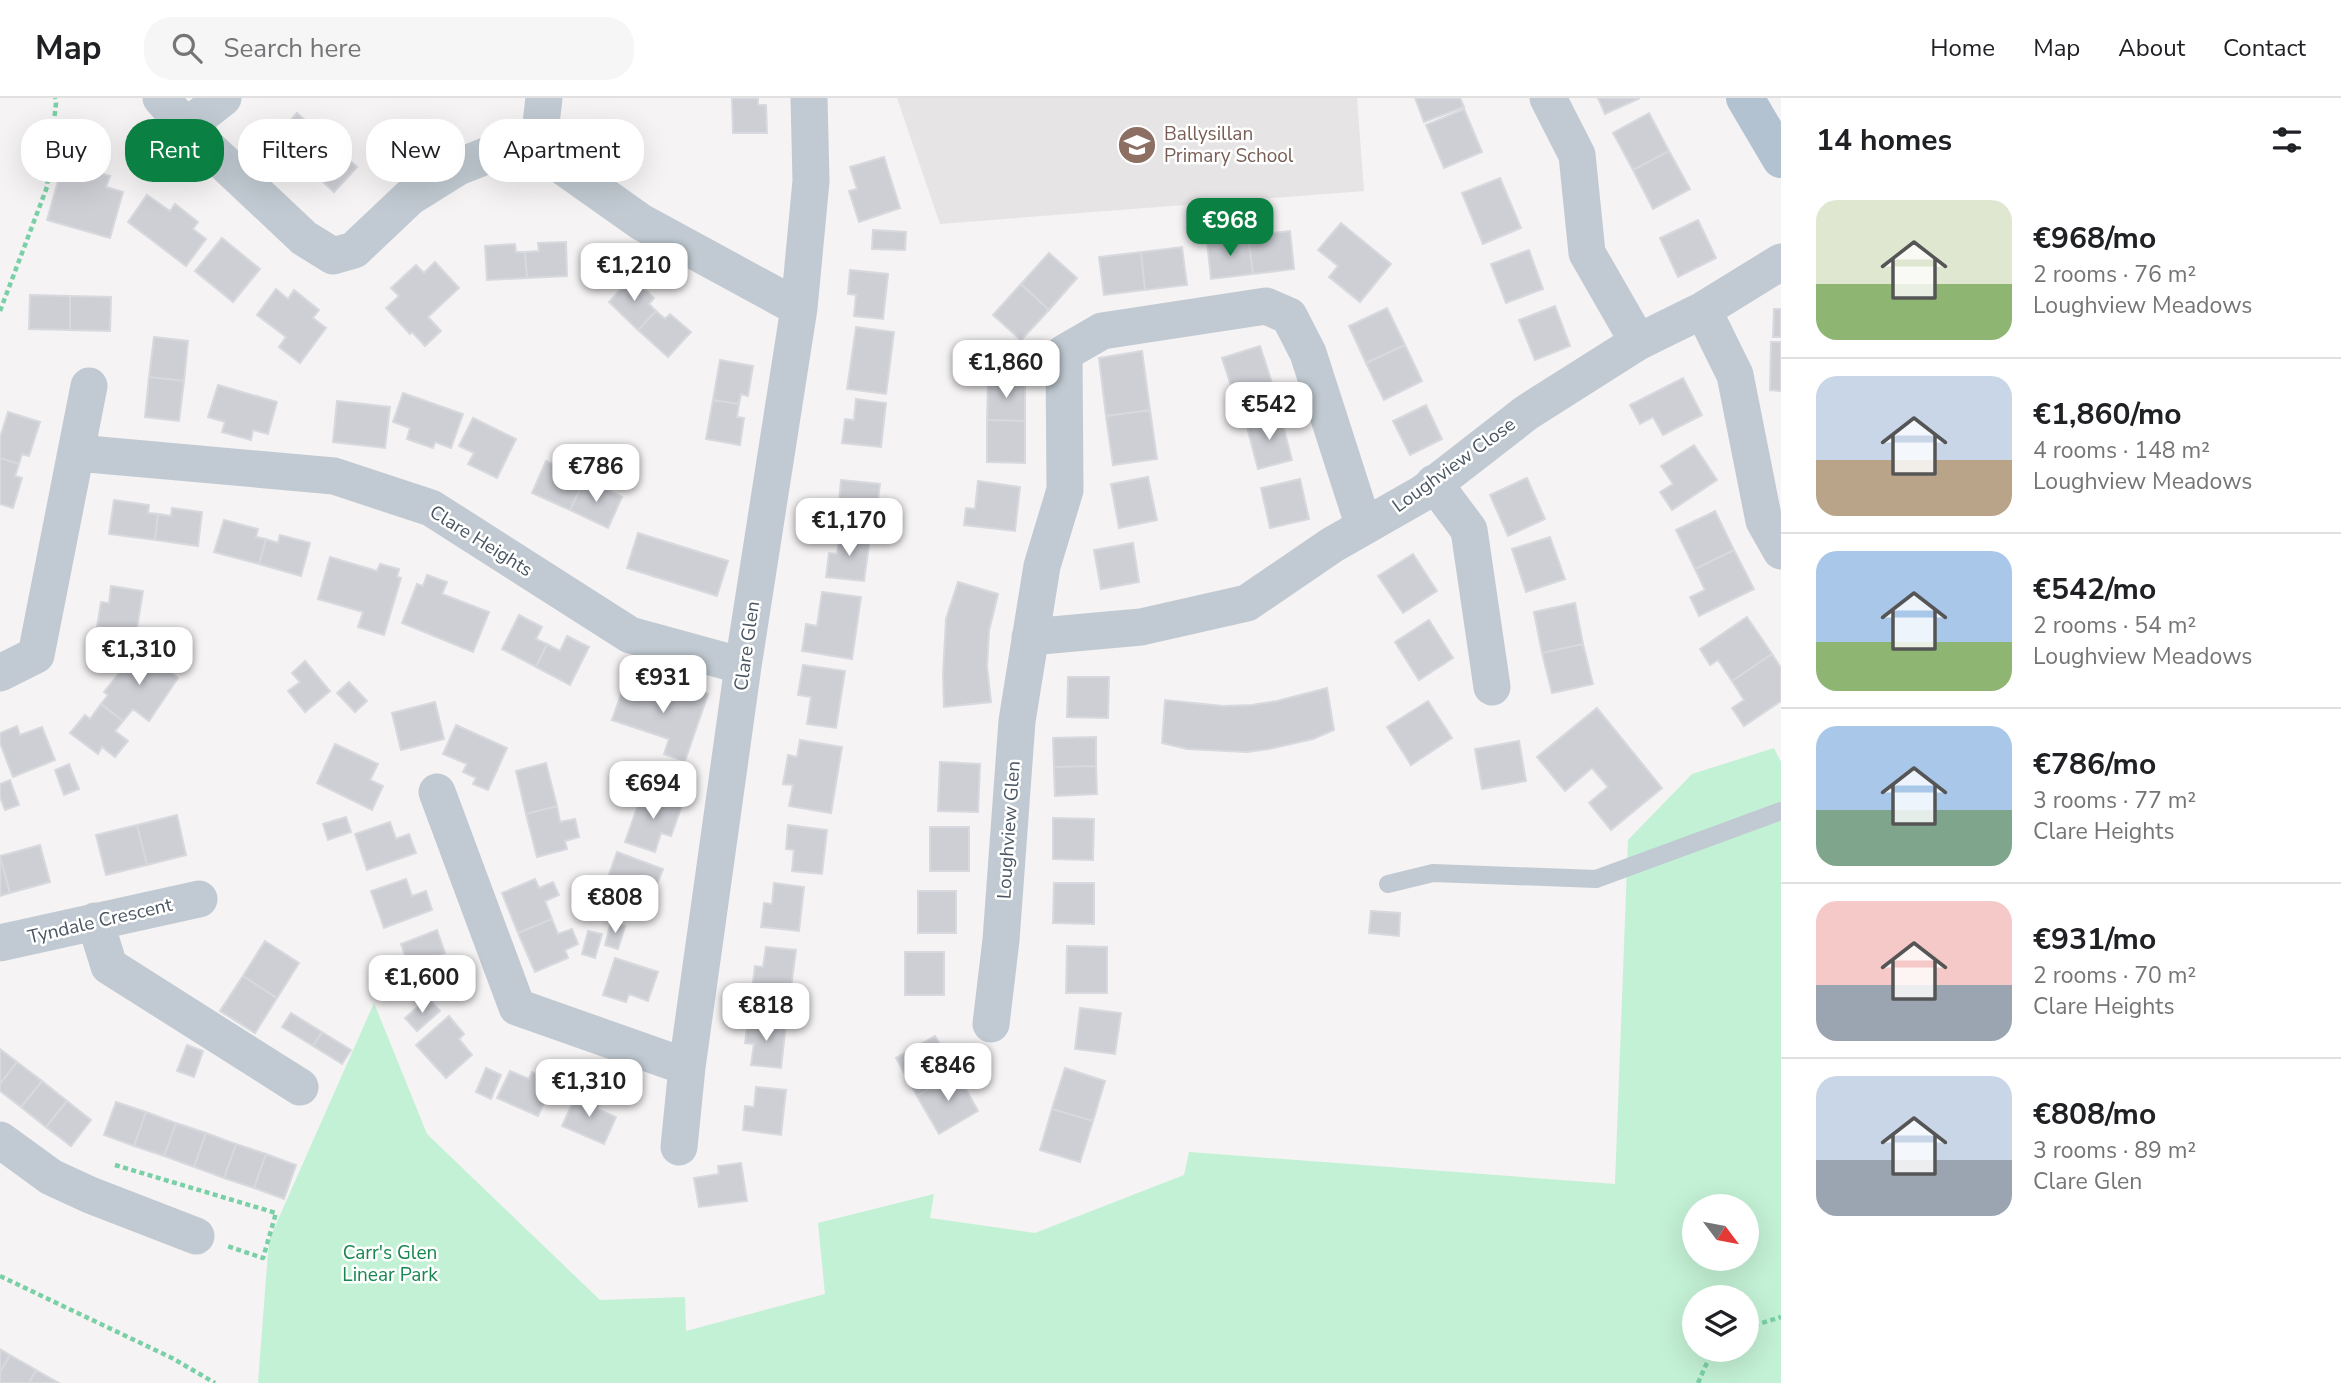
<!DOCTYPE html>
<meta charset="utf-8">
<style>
body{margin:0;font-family:"Nunito Sans",sans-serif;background:#f6f6f6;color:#202124;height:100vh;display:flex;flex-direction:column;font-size:26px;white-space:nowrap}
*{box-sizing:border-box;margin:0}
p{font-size:23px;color:#757577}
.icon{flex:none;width:38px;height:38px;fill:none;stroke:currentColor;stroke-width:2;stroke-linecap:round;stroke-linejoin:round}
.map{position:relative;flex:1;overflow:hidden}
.panel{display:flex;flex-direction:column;background:#fff;width:560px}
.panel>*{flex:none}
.top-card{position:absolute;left:21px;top:21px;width:665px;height:63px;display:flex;gap:14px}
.needle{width:46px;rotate:122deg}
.fabs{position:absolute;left:1682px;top:1096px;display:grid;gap:14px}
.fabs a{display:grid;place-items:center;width:77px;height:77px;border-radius:50%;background:#fff;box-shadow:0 7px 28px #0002;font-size:35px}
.price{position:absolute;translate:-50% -60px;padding:0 16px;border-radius:14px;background:#fff;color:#222;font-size:23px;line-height:46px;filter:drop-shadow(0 2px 4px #0008)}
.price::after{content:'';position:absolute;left:50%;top:42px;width:21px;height:16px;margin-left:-10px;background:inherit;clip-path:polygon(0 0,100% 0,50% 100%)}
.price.selected{background:#0b8043;color:#fff}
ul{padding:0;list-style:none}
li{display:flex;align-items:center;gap:21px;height:175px;padding:0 35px}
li+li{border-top:2px solid #e0e0e0}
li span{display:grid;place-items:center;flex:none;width:196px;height:140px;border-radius:21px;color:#555}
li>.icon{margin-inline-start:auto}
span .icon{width:84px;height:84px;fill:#fffc;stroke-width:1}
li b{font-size:30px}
h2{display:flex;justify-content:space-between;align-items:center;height:84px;padding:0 35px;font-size:30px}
.pill{padding:0 24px;border-radius:28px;background:#fff;box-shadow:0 7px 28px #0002;font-size:24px;line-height:63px}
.pill.selected{background:#0b8043;color:#fff}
header{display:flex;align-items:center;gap:42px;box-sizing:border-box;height:98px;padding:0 35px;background:#fff;border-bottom:2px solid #e0e0e0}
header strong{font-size:33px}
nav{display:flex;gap:38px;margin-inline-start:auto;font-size:24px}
.search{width:490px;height:63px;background:#f6f6f6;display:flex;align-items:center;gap:18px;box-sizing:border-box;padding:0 24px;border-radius:28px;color:#757577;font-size:26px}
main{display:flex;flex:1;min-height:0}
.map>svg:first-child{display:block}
</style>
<header>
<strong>Map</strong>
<div class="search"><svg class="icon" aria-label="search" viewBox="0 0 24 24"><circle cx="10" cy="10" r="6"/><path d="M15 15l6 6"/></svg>Search here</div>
<nav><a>Home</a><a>Map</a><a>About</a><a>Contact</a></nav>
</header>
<main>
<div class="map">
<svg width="1781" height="1285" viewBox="0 0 1781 1285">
<rect width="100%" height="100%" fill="#f5f3f3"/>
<path fill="#e6e4e5" d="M897 0H1357L1364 93 940 126Z"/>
<path fill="#c3f1d5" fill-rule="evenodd" d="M1774 650 1781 664V1285H258L269 1142 374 905 427 1036 600 1202 685 1199 686 1233 825 1196 818 1125 934 1096 930 1120 1035 1135 1184 1077 1189 1054 1615 1086 1628 742 1692 676ZM1694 1108H1746V1160H1694ZM1694 1199H1746V1251H1694Z"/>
<path fill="#cdcfd5" stroke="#d7d9de" stroke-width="2" d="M732 0H758V7H766L767 35H733Z
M1415 0H1460L1464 9 1424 24Z
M1598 0H1640L1605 16Z
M1464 11 1482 54 1444 70 1426 27Z
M297 15 327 42 310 62 300 53 295 59 274 40Z
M1649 15 1669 53 1633 72 1613 35Z
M327 42 357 69 334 94 312 74 317 68 310 62Z
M1669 53 1690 91 1653 111 1633 72Z
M884 59 900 110 859 124 849 93 857 91 850 69Z
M81 70 110 78 106 89 123 94 110 140 47 122 60 76 77 81Z
M1500 80 1521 130 1483 146 1462 95Z
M147 97 170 113 175 106 198 124 193 131 206 141 186 168 128 124Z
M1698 122 1716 160 1678 179 1660 140Z
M1341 125 1391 166 1360 204 1329 179 1338 168 1318 152Z
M873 132 906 134 905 152 872 151Z
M1290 133 1294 171 1253 176 1248 138Z
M1248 138 1253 176 1211 181 1207 143Z
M222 140 260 171 233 204 195 173Z
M566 144 567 178 527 180 525 154 539 153 538 145Z
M515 146 516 154H525L527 180 487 182 485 148Z
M1182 149 1187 187 1145 192 1141 154Z
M1529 152 1543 191 1506 205 1491 166Z
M1141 154 1145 192 1104 197 1099 159Z
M1049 155 1077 180 1049 212 1021 186Z
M435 164 459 190 428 219 441 233 425 248 412 234 410 236 386 210 399 198 391 190 416 167 424 175Z
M850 172 888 176 883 221 854 218 856 197 848 196Z
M632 179 654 200 649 206 656 213 638 232 609 204Z
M1021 186 1049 212 1021 242 993 217Z
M276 191 288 201 294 192 319 212 313 220 326 230 300 265 279 249 286 239 257 217Z
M30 197 70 198V232L29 231Z
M70 198 111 199 110 233 70 232Z
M1555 208 1570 248 1535 262 1519 222Z
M1387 210 1405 247 1366 265 1349 228Z
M1774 211H1781V239H1773Z
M656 213 665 221 670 216 691 234 668 259 638 232Z
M856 229 894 234 886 296 847 291Z
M154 239 188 243 184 283 149 279Z
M1771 244H1781V293L1770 292Z
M1405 247 1422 283 1384 302 1366 265Z
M1260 248 1274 291 1236 303 1222 260Z
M1142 253 1150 312 1106 318 1099 260Z
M720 262 753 268 748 298 741 296 739 306 713 302Z
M149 279 184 283 179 323 145 319Z
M1683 280 1702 317 1663 337 1653 319 1640 326 1630 307Z
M988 281H1025V323L987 322Z
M218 287 277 304 268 336 253 332 251 342 222 334 225 324 208 319Z
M403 295 463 316 451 350 435 344 433 350 407 341 410 330 393 324Z
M856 301 886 305 881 349 842 345 845 321 854 322Z
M713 302 739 306 737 319 744 320 740 347 706 341Z
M337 303 390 309 385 350 333 344Z
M1426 307 1442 341 1410 357 1393 323Z
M1150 312 1157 361 1113 367 1106 318Z
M8 314 40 324 29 358 22 356 19 366 0 360V340Z
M1280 316 1292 362 1258 371 1246 325Z
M473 320 516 341 497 380 468 366 474 355 459 348Z
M987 322 1025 323V365L987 364Z
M1694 347 1717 382 1672 412 1660 394 1673 386 1661 368Z
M0 360 19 366 15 378 22 380 13 410 0 406Z
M546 363 585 381 570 412 532 395Z
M1148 379 1157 422 1119 430 1111 386Z
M1527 380 1545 421 1508 438 1490 397Z
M585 381 622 399 608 430 570 412Z
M1300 381 1309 421 1270 430 1261 390Z
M841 382 880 386 874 431 844 427 847 406 839 405Z
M978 383 1020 389 1015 433 964 427 966 410 975 411Z
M114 402 149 407 148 415 158 416 155 442 109 436Z
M172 410 202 414 198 448 155 442 158 416 171 418Z
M1715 413 1734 452 1695 471 1676 432Z
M224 422 258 431 256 439 266 441 259 466 214 454Z
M638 435 728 463 717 498 627 470Z
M840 435 870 439 864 483 826 479 829 455 837 456Z
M280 437 310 445 301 478 259 466 266 441 278 445Z
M1550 439 1565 481 1526 494 1512 451Z
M1133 445 1139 484 1101 491 1094 452Z
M1734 452 1754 491 1699 518 1690 499 1705 492 1695 471Z
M1413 456 1437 493 1403 515 1378 478Z
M330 459 377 473 380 466 399 471 397 479 401 480 384 537 358 529 363 514 318 501Z
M427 477 447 484 442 496 489 514 473 554 402 525 417 486 423 488Z
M958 484 998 496 989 533 987 568 991 604 944 609 943 576 946 521Z
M111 488 143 493 136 536 97 529 101 504 109 505Z
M822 494 861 499 852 561 802 553 806 526 817 528Z
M1575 505 1583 546 1542 555 1534 514Z
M519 517 542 529 536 541 547 546 536 569 502 551Z
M1747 519 1772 556 1732 583 1718 562 1710 567 1700 551Z
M1429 522 1453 560 1419 582 1395 544Z
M147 536 173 543 169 558 143 550Z
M567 538 589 549 570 587 536 569 547 546 560 553Z
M1583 546 1593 586 1552 595 1542 555Z
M139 550 178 580 149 623 133 611 123 623 101 606 108 597 104 594Z
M1772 556 1781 570V603L1744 628 1732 610 1744 602 1732 583Z
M305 563 330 593 305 614 288 593 300 584 292 575Z
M803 567 845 573 836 630 807 626 811 599 798 597Z
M1068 579H1109L1108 620 1067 619Z
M626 582 676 600 680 587 708 596 685 663 664 656 669 641 612 622Z
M349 584 367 603 355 614 337 595Z
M1327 590 1334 632 1313 641 1269 651 1247 654 1187 651 1162 645 1165 602 1223 608 1252 607 1277 603Z
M1428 603 1452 640 1411 667 1387 629Z
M435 604 444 641 401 652 392 615Z
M101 606 123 623 115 633 128 643 115 659 102 649 98 656 70 635 85 617 90 621Z
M1597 610 1662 690 1611 732 1589 705 1608 689 1592 670 1565 693 1537 659Z
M456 627 507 650 488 692 473 686 476 680 463 674 467 666 443 656Z
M17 628 20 637 42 629 55 662 13 679 0 645V635Z
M1096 639V668L1054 669 1053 640Z
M800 642 842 649 831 715 789 708 793 687 783 686 788 657 797 659Z
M1519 643 1526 683 1482 691 1475 651Z
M335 646 378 666 370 682 383 688 372 712 317 685Z
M940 664 980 666 978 714 938 713Z
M546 665 557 708 526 716 516 673Z
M69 666 79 691 64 697 55 672Z
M1096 668 1097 696 1055 698 1054 669Z
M10 682 19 707 5 712 0 699V686Z
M643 693 682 707 671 738 661 735 655 754 625 744Z
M557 708 560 724 575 721 579 739 565 743 567 751 537 759 526 716Z
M177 717 186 757 147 767 137 727Z
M346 719 351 734 328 742 323 726Z
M1053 720 1094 721 1093 762 1053 761Z
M390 724 396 741 409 736 416 755 367 772 355 736Z
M137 727 147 767 106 777 96 737Z
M788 727 827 732 822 776 792 773 794 752 786 751Z
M930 729H969V773H930Z
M40 747 50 784 10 795 0 758Z
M617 754 663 771 657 786 646 782 636 809 602 796Z
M0 758 10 795 0 798Z
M406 781 412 798 426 793 432 812 384 830 371 793Z
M535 781 539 790 553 784 559 797 545 803 552 821 518 835 502 795Z
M774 785 804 789 799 833 761 829 764 805 772 806Z
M1054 785H1094V826L1053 825Z
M918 793H956V835H918Z
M1371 813 1400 815 1399 838 1369 835Z
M552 821 558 836 572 831 578 846 565 852 568 860 535 874 518 835Z
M611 824 625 828 618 851 605 847Z
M437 832 445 855 437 858 444 877 416 888 401 846Z
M588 833 602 836 595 860 582 856Z
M265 843 299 865 277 900 243 878Z
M1067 848 1107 849V895H1066Z
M766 849 796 852 790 897 752 892 755 868 763 869Z
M905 854H944V897H905Z
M615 860 658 874 648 903 629 896 626 904 603 897Z
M243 878 277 900 255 935 220 913Z
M428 900 440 913 417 933 405 920Z
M1080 910 1121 915 1115 956 1075 951Z
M291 915 322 934 313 948 282 929Z
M449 918 464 936 459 941 472 957 446 980 416 947Z
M748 921 786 926 781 970 751 967 754 946 745 945Z
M322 934 351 952 342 966 313 948Z
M935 938 957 975 917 998 896 960Z
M187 947 203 953 194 979 177 973Z
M0 951 17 964 0 986Z
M17 964 42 983 21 1009 0 993V986Z
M486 970 501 977 491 1001 476 994Z
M1065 970 1105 983 1093 1023 1052 1011Z
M510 973 529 981 532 974 554 983 538 1018 497 1000Z
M957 975 978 1013 939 1036 917 998Z
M42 983 67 1003 46 1029 21 1009Z
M756 989 786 992 781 1037 743 1032 745 1008 754 1009Z
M578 993 600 1003 597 1011 616 1019 604 1046 562 1028Z
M67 1003 91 1022 71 1048 46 1029Z
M116 1004 146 1014 134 1048 104 1037Z
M1052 1011 1093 1023 1080 1064 1040 1052Z
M146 1014 176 1025 164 1058 134 1048Z
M176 1025 206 1035 194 1069 164 1058Z
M206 1035 236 1046 224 1080 194 1069Z
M236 1046 266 1056 254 1090 224 1080Z
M266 1056 296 1067 284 1101 254 1090Z
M741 1065 747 1103 699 1109 694 1080 719 1076 718 1068Z
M0 1251 10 1257 0 1274Z
M10 1257 36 1272 29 1285H0V1274Z
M36 1272 59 1285H29Z"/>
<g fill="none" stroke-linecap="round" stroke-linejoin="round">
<path stroke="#7ad0a6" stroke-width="4.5" stroke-dasharray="5 3.5" stroke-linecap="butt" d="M0 213 47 89 56 5 55 0
M115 1067 276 1115 263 1160 227 1148
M0 1178 172 1260 215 1285
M1746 1230 1781 1219
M1698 1285 1713 1251"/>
<path stroke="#c1cad2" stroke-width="18" d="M1388 786 1433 775 1596 781 1781 713"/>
<path stroke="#c1cad2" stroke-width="37" d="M161 0 186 29 304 140 333 158 354 152 410 99 458 69 501 52 538 51 641 124 799 210
M1548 0 1577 57 1587 155 1638 244
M186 29 223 0
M538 51 544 0
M1703 212 1735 277 1764 423 1781 453
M77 355 334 378 431 410 630 537 743 568
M1434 385 1469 432 1492 589
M1030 539 1141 529 1247 505 1332 447 1423 395 1526 315 1638 244 1703 212 1781 164
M0 575 36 557 89 288
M437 694 517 909 687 969
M95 823 109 868 300 989
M0 845 199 801
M991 926 1001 842 1017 623 1042 468 1065 392 1064 255 1102 233 1266 208 1289 218 1308 255 1364 429
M0 1042 51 1079 90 1097 196 1138
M679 1049 687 969 743 568 799 210 811 83 809 0"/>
<path stroke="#b3c2d1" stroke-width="38" d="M1745 0 1781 61"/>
</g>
<defs>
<g id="school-disc" transform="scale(2.0125)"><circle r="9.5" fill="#8d6e63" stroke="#fff"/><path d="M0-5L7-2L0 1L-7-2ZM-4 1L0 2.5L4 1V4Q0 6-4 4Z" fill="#fff"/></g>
</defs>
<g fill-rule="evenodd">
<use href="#school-disc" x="1137" y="47"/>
</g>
<g text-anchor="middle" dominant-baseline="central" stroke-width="5" stroke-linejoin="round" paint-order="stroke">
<g font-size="19" fill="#785e54" stroke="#fff" text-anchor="start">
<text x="1164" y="36">Ballysillan<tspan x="1164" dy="22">Primary School</tspan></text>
</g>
<g font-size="19" fill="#4a5661" stroke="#fff">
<text transform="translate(1454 367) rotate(-36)">Loughview Close</text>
<text transform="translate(481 443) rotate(32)">Clare Heights</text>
<text transform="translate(747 548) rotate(-82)">Clare Glen</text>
<text transform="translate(1009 732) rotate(-86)">Loughview Glen</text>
<text transform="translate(100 823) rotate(-13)">Tyndale Crescent</text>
</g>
<g font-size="19" fill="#17864f" stroke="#fff">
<text x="390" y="1155">Carr's Glen<tspan x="390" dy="22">Linear Park</tspan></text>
</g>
</g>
</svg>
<div class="fabs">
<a><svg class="needle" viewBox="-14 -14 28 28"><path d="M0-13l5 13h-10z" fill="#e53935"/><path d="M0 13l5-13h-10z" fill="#757577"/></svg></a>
<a><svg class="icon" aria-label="layers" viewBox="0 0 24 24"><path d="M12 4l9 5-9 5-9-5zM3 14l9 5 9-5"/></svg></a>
</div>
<b class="price selected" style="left:1230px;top:160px">€968</b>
<b class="price" style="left:634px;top:205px">€1,210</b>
<b class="price" style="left:1006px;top:302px">€1,860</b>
<b class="price" style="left:1269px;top:344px">€542</b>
<b class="price" style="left:596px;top:406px">€786</b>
<b class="price" style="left:849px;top:460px">€1,170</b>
<b class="price" style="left:139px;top:589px">€1,310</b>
<b class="price" style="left:663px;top:617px">€931</b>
<b class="price" style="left:653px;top:723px">€694</b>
<b class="price" style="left:615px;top:837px">€808</b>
<b class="price" style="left:422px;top:917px">€1,600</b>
<b class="price" style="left:766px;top:945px">€818</b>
<b class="price" style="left:948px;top:1005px">€846</b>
<b class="price" style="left:589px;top:1021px">€1,310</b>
<div class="top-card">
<a class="pill">Buy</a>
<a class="pill selected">Rent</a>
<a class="pill">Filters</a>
<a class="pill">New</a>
<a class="pill">Apartment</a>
</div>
</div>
<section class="panel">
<h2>14 homes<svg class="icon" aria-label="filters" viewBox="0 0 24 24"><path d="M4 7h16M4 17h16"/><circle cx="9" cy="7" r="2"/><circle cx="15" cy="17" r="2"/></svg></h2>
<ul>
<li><span style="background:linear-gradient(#dfe7d0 60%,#8fb573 0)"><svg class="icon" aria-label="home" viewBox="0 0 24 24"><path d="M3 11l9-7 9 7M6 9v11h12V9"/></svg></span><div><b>€968/mo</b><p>2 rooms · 76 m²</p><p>Loughview Meadows</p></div></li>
<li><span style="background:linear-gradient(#c9d6e8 60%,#b9a48a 0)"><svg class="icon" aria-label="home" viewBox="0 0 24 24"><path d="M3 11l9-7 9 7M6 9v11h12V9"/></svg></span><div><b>€1,860/mo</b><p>4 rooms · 148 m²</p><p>Loughview Meadows</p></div></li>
<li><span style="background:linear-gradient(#a9c7e8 65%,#8fb573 0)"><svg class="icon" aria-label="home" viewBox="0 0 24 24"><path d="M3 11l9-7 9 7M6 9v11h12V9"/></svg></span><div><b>€542/mo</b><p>2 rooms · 54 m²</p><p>Loughview Meadows</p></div></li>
<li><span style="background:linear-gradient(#a9c7e8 60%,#7fa58c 0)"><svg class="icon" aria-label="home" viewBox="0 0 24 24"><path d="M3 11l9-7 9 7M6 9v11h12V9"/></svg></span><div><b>€786/mo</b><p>3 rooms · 77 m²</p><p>Clare Heights</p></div></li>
<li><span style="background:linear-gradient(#f6c9c9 60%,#9aa5b1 0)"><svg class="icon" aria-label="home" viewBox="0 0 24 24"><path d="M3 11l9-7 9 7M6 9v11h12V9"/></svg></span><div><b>€931/mo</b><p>2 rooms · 70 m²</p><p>Clare Heights</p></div></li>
<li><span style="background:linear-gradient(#c9d6e8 60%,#9aa5b1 0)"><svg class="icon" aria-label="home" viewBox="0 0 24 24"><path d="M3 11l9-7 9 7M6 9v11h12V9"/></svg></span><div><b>€808/mo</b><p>3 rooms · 89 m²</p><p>Clare Glen</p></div></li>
</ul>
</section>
</main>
